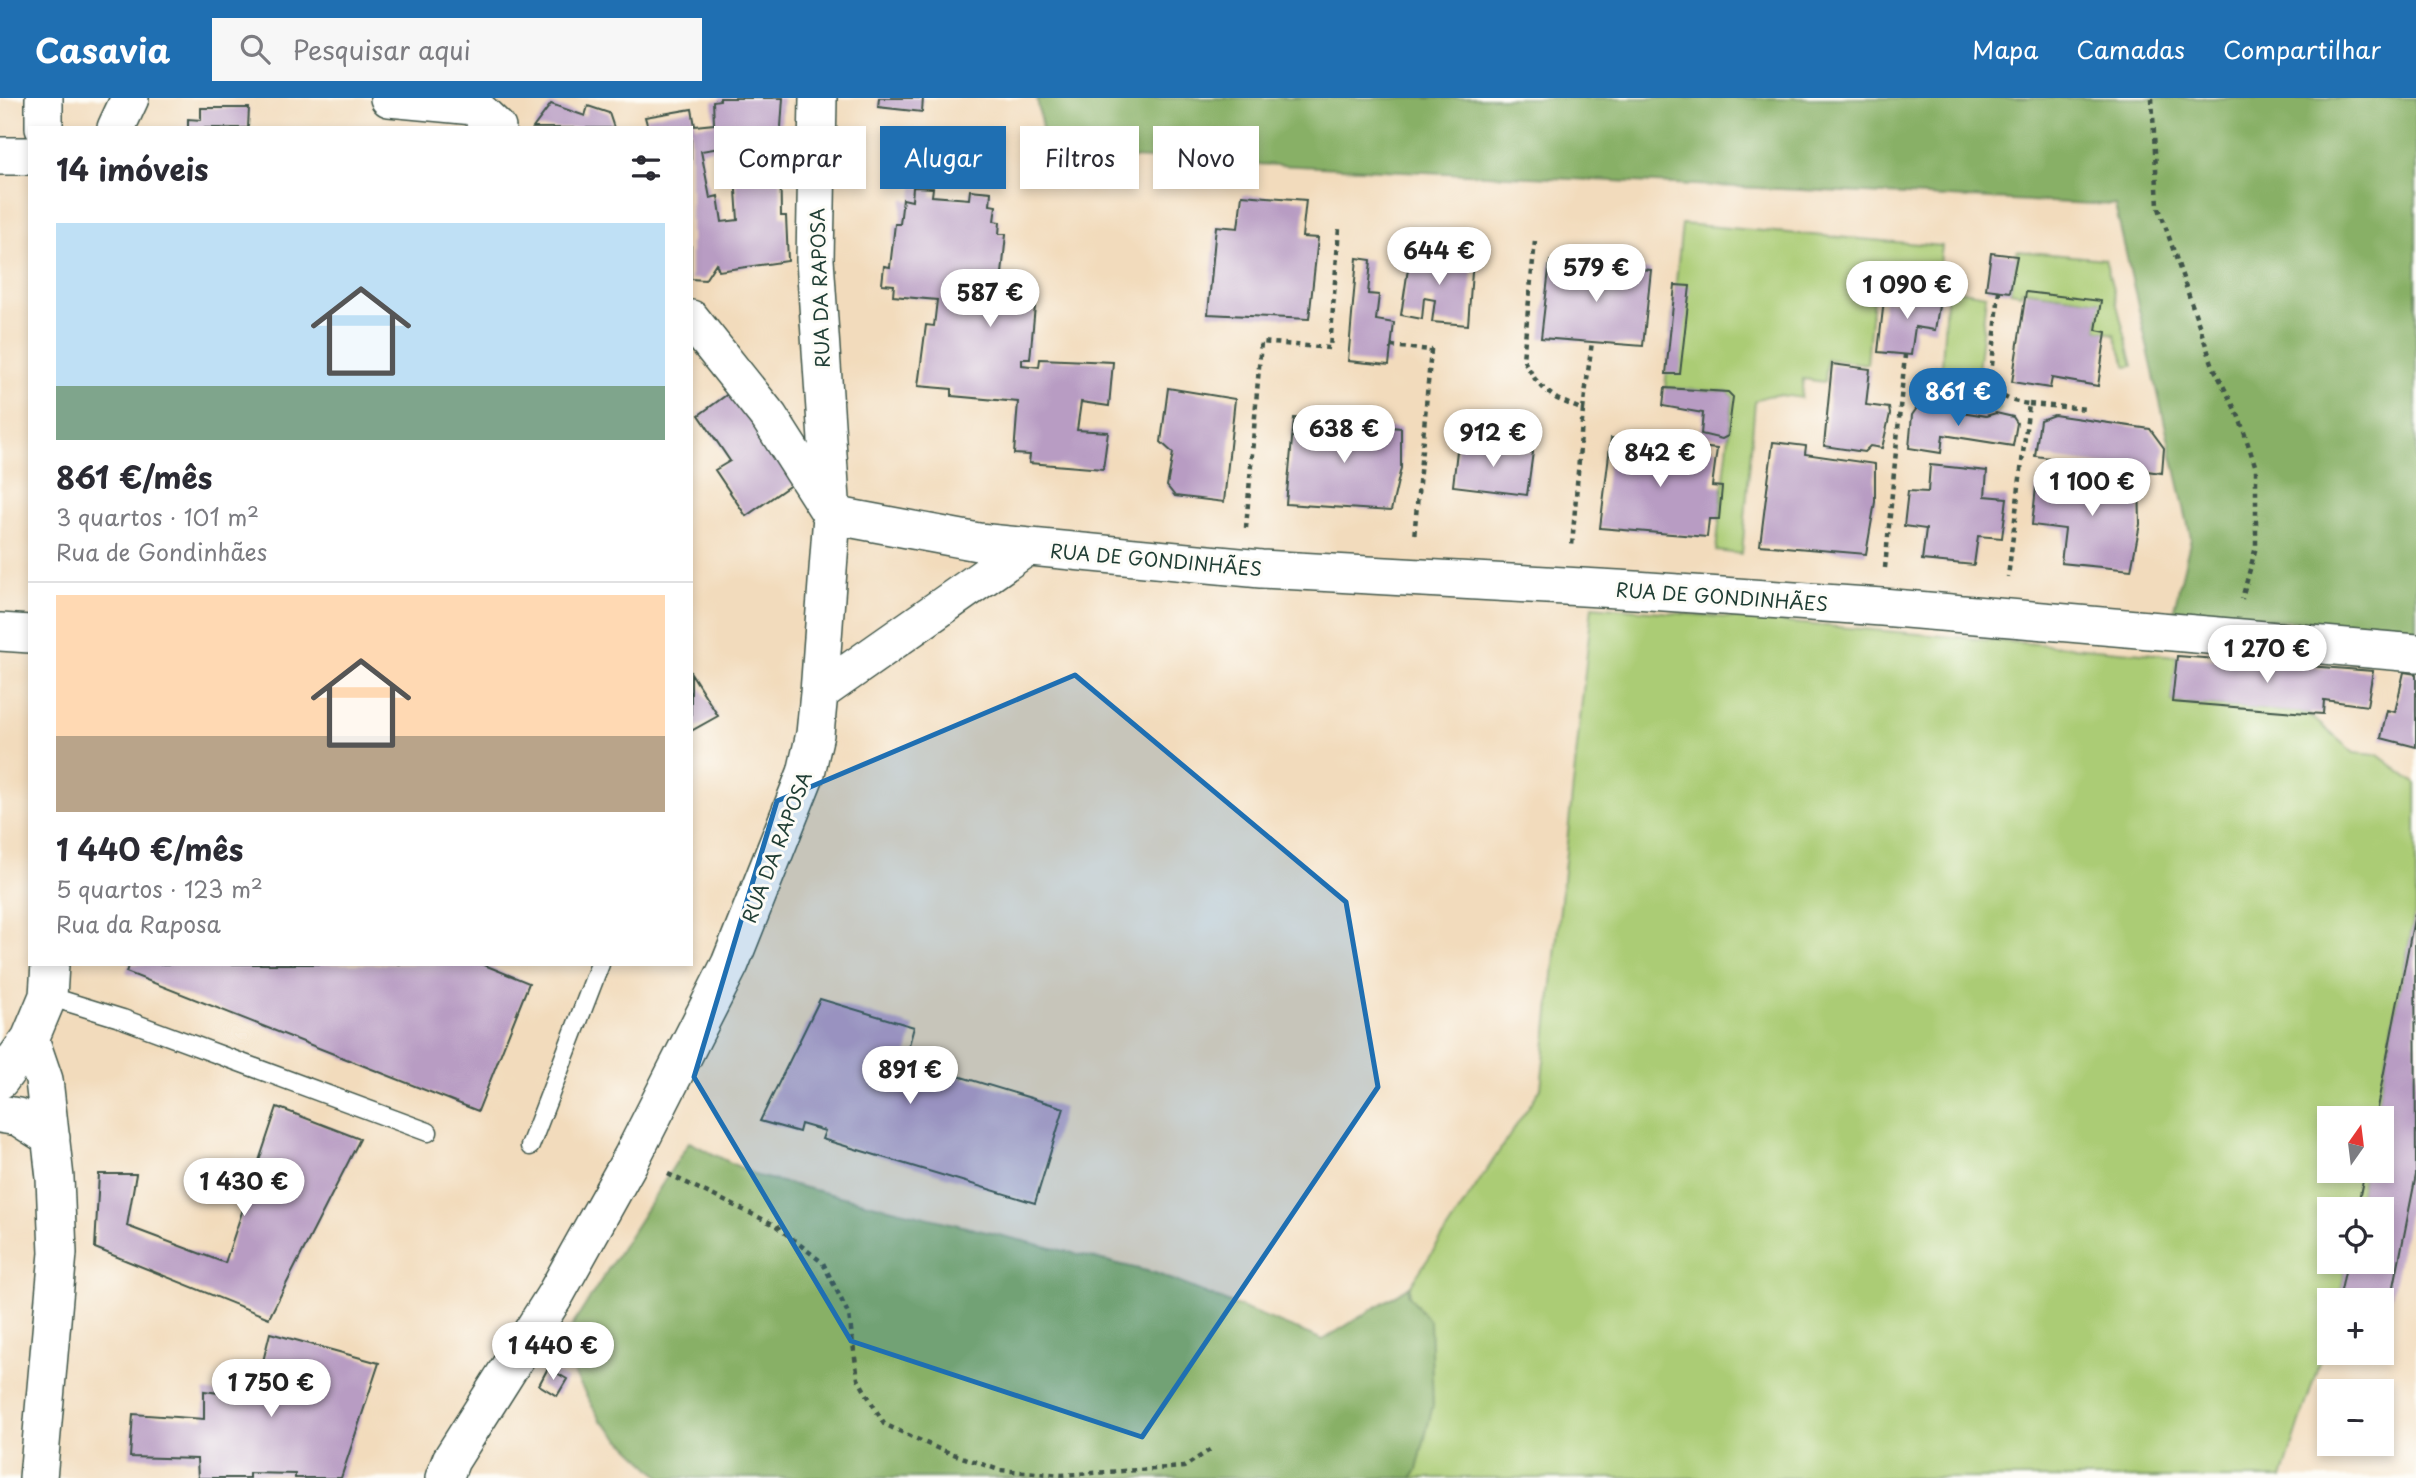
<!DOCTYPE html>
<html lang="pt">
<meta charset="utf-8">
<style>
body{margin:0;font-family:"Playpen Sans",sans-serif;background:#f7f7f7;color:#2b2b33;height:100vh;display:flex;flex-direction:column;font-size:26px;white-space:nowrap}
*{box-sizing:border-box;margin:0}
p{font-size:23px;color:#7c7c81}
.icon{flex:none;width:38px;height:38px;fill:none;stroke:currentColor;stroke-width:2;stroke-linecap:round;stroke-linejoin:round}
.map{position:relative;flex:1;overflow:hidden}
.side{position:absolute;left:28px;top:28px;width:665px;height:840px;display:flex;flex-direction:column;background:#fff;border-radius:0px;box-shadow:0 4px 10px #0003}
.side>*{flex:none}
.top-card{position:absolute;left:714px;top:28px;width:665px;height:63px;display:flex;gap:14px}
.needle{width:46px;rotate:14deg}
.tools{position:absolute;left:2317px;top:1008px;display:grid;gap:14px}
.tools a{display:grid;place-items:center;width:77px;height:77px;border-radius:0px;background:#fff;box-shadow:0 4px 10px #0003;font-size:35px}
.price{position:absolute;translate:-50% -60px;padding:0 16px;border-radius:24px;background:#fff;color:#222;font-size:23px;line-height:46px;filter:drop-shadow(0 2px 4px #0008)}
.price::after{content:'';position:absolute;left:50%;top:42px;width:21px;height:16px;margin-left:-10px;background:inherit;clip-path:polygon(0 0,100% 0,50% 100%)}
.price.current{background:#1f6fb2;color:#fff}
ul{padding:0;list-style:none}
li{display:grid;align-content:center;gap:14px;height:371px;padding:0 28px}
li+li{border-top:2px solid #e1e1e2}
li span{display:grid;place-items:center;height:217px;border-radius:0px;color:#555}
li>.icon{margin-inline-start:auto}
span .icon{width:126px;height:126px;fill:#fffc;stroke-width:1}
li b{font-size:30px}
h2{display:flex;justify-content:space-between;align-items:center;height:84px;padding:0 28px;font-size:30px}
.tag{padding:0 24px;border-radius:0px;background:#fff;box-shadow:0 4px 10px #0003;font-size:24px;line-height:63px}
.tag.current{background:#1f6fb2;color:#fff}
header{display:flex;align-items:center;gap:42px;box-sizing:border-box;height:98px;padding:0 35px;background:#1f6fb2;color:#fff}
header strong{font-size:33px}
nav{display:flex;gap:38px;margin-inline-start:auto;font-size:24px}
.search{width:490px;height:63px;background:#f7f7f7;display:flex;align-items:center;gap:18px;box-sizing:border-box;padding:0 24px;border-radius:0px;color:#7c7c81;font-size:26px}
.map>svg:first-child{display:block}
</style>
<header>
<strong>Casavia</strong>
<div class="search"><svg class="icon" aria-label="search" viewBox="0 0 24 24"><circle cx="10" cy="10" r="6"/><path d="M15 15l6 6"/></svg>Pesquisar aqui</div>
<nav><a>Mapa</a><a>Camadas</a><a>Compartilhar</a></nav>
</header>
<div class="map">
<svg width="2416" height="1380" viewBox="0 0 2416 1380">
<rect width="100%" height="100%" fill="#fdfcf7"/>
<filter id="ink" filterUnits="userSpaceOnUse"><feTurbulence type="fractalNoise" baseFrequency=".0143" numOctaves="2"/><feDisplacementMap in="SourceGraphic" scale="14" xChannelSelector="R" yChannelSelector="G"/><feConvolveMatrix kernelMatrix="1 2 1 2 8 2 1 2 1" color-interpolation-filters="sRGB"/></filter>
<filter id="wash" filterUnits="userSpaceOnUse"><feTurbulence type="fractalNoise" baseFrequency=".00686" numOctaves="4" result="noise"/><feDisplacementMap in="SourceGraphic" scale="28" xChannelSelector="R" yChannelSelector="G"/><feGaussianBlur stdDeviation="1.57" result="paint"/><feColorMatrix in="noise" values="0 0 0 0 0 0 0 0 0 0 0 0 0 0 0 0 0 1.4 0 .05"/><feComposite in="paint" operator="in"/></filter>
<g filter="url(#wash)">
<rect width="100%" height="100%" fill="#f2dbbc"/>
<path fill="#abcc74" stroke="#658454" stroke-width="2" d="M1682 126 1942 148 1938 182 1908 177 1906 191 1874 187 1867 266 1827 261 1825 284 1803 281 1801 300C1784 297 1770 294 1755 303L1742 456 1716 453 1733 299 1728 294 1665 290Z
M2017 153 2105 161 2133 268 2127 269 2114 236 2096 232 2100 203 2022 192 2021 196 2010 194Z
M1947 185 1957 187V192L1986 197 1978 274 1985 289 2001 311C1984 326 1951 312 1930 308L1932 295 1928 292 1929 282 1936 267H1942Z
M1592 508 2177 558 2172 604 2307 615 2354 655 2378 657 2416 686V810L2375 1020H2329V1073H2365L2357 1111H2329V1164H2347L2339 1202H2329V1234L2282 1380H1385L1402 1354 1410 1188 1541 990Z"/>
<path fill="#88b066" stroke="#54764d" stroke-width="2" d="M1037 0H2416V532L2173 515 2191 440 2115 107 1110 59 1044 43Z
M689 1044 757 1078 1155 1175 1323 1242 1410 1188 1408 1196 1430 1224 1433 1307 1417 1372 1412 1380H662L600 1322 564 1257 562 1244Z"/>
<g id="blocks">
<path fill="#b89cc3" fill-rule="evenodd" d="M720 0H783L780 44 781 118H786L788 163 719 173 716 165 705 182 691 181V30H648L645 19 692 11 695 28 714 26 713 3 720 2ZM733 48 738 122 722 124 718 98 710 100 701 53Z
M879 0H923L922 14 878 9Z
M551 6 585 18 588 8 609 15 614 30H533Z
M201 10H249L248 30H188V21L201 22Z
M913 89 933 90 932 98 969 101 970 92 991 94 990 107 996 108 994 123 1000 124 999 136H1006L1000 196H992V204L1035 208 1030 261H1022V267L1039 269 1040 261 1113 264 1109 308 1081 304 1077 332 1108 334 1103 371 1029 365 1030 357 1014 356 1018 304 952 298V291L918 288 926 227 934 228 937 202 893 198 894 187 882 186 884 168 890 169 895 126H900L903 101 912 103Z
M1242 97 1306 102 1302 139 1318 140 1309 221 1208 216 1216 128 1238 130Z
M1411 151 1473 161 1468 227 1432 224 1435 202 1424 200 1422 221 1401 217Z
M1991 155 2017 158 2010 194 1986 191Z
M1357 160 1371 162 1368 196 1379 197 1376 222 1394 225 1389 267 1348 263Z
M1550 163 1651 172 1643 248 1541 240Z
M1675 187 1690 188 1680 276H1666Z
M1913 189 1932 193 1931 200 1940 202 1935 232 1915 229 1911 257 1878 254 1884 202 1910 206Z
M2026 194 2101 203 2096 232 2106 234 2098 288 2052 280 2050 290 2012 284Z
M1832 266 1870 271 1866 307 1889 310 1890 316 1882 350 1870 348 1864 354 1824 348Z
M736 290 795 384 746 418 715 372 730 363 699 317Z
M1168 290 1235 301 1224 404 1175 398 1167 388 1173 355 1161 344Z
M1665 290 1728 294 1733 299 1728 338 1722 341 1701 336 1703 315 1663 308Z
M1919 307 1986 318 1996 315 2013 319 2017 325 2013 348 1943 337 1941 355 1909 350 1912 317Z
M2054 317 2150 331 2164 350 2162 375 2035 358 2040 322Z
M1294 320 1401 330V370L1391 413 1286 406Z
M1611 340 1717 351 1712 388 1722 389 1719 421H1709L1707 439 1600 430Z
M1458 344 1533 354 1527 397 1453 388Z
M1773 344 1806 348 1805 356 1875 366V404L1866 456 1760 447Z
M1930 367 1987 373 1985 398 2007 400 2002 440 1978 438 1974 467 1922 462 1926 431 1904 428 1908 393 1928 394Z
M2059 373 2139 382 2140 426 2131 472 2061 465 2065 431 2032 427 2036 389 2057 391Z
M2177 558 2373 573 2367 608 2324 602 2323 616 2307 615 2172 604Z
M2404 574 2416 576V649L2381 640 2387 612 2395 614Z
M691 575 718 618 691 633Z
M2415 816 2416 1077 2387 1224 2382 1222V1202H2339L2347 1164H2382V1111H2357L2365 1073H2382V1020H2375Z
M129 866H482L529 885 478 1013 126 874Z
M820 901 914 929 905 962 1064 1010 1035 1105 822 1041 825 1033 801 1026 799 1034 760 1023Z
M277 1009 360 1041 269 1220 95 1150 99 1076H136L127 1128 225 1165Z
M270 1235 379 1265 341 1380H295V1376L249 1375V1380H198L197 1361 130 1359 133 1316 204 1321V1293L254 1300Z
M548 1270 567 1281 557 1298 539 1287Z"/>
</g>
</g>
<g filter="url(#ink)">
<use href="#blocks" fill-opacity="0" stroke="#3f5548" stroke-width="2"/>
<g fill="none" stroke-linecap="round" stroke-linejoin="round">
<g stroke="#3f5548" stroke-width="21">
<path id="lane" d="M48 898 123 921 428 1034
M530 1048 600 866"/>
</g>
<g stroke="#3f5548" stroke-width="40">
<path id="street" d="M389 0 474 8 497 30
M44 30V0
M116 30 130 0
M0 58H30
M691 221 769 319 829 413
M832 417 978 444 1261 471 1635 492 1882 509 2416 555
M0 534 30 536
M819 595 1027 449
M30 941 44 982 55 1080 58 1155 38 1380
M0 982 30 941 48 898 50 866
M0 1016 18 1019 51 1040
M444 1380 451 1362 554 1199 632 1059 730 866 806 675 815 636 819 595 832 417 815 162 818 0"/>
</g>
<path stroke="#3f5548" stroke-width="4.5" stroke-dasharray="5 5" stroke-linecap="butt" d="M2152 0 2158 107 2213 268 2239 319 2256 370V449L2242 501
M1535 143 1523 261 1535 281 1545 292 1557 301 1583 312 1572 448
M1999 193 1991 278C1996 300 2010 303 2029 306L2008 479
M1391 248 1431 252 1414 440
M2029 306 2087 311
M1583 312 1592 244
M1246 430 1261 244 1330 250 1339 130
M1885 470 1905 257
M668 1076 775 1127 823 1165 849 1217 858 1281 884 1326 939 1351 999 1372 1062 1377 1184 1369 1211 1351"/>
<use href="#lane" stroke="#fff" stroke-width="18"/>
<use href="#street" stroke="#fff" stroke-width="37"/>
</g>
</g>
<path fill="#1f6fb2" fill-opacity="0.2" stroke="#1f6fb2" stroke-width="5" stroke-linejoin="round" d="M1075 577 1346 804 1378 989 1142 1339 851 1243 694 979 777 703Z"/>
<g text-anchor="middle" dominant-baseline="central" stroke-width="6" stroke-linejoin="round" paint-order="stroke">
<g font-size="19" fill="#1f3d34" stroke="#fdfcf7">
<text transform="translate(819 190) rotate(-92)">RUA DA RAPOSA</text>
<text transform="translate(1156 461) rotate(5)">RUA DE GONDINHÃES</text>
<text transform="translate(1722 498) rotate(4)">RUA DE GONDINHÃES</text>
<text transform="translate(776 749) rotate(-69)">RUA DA RAPOSA</text>
</g>
</g>
</svg>
<div class="tools">
<a><svg class="needle" viewBox="-14 -14 28 28"><path d="M0-13l5 13h-10z" fill="#e53935"/><path d="M0 13l5-13h-10z" fill="#7c7c81"/></svg></a>
<a><svg class="icon" aria-label="locate" viewBox="0 0 24 24"><circle cx="12" cy="12" r="6"/><path d="M12 2v4M12 18v4M2 12h4M18 12h4"/></svg></a>
<a>+</a>
<a>−</a>
</div>
<b class="price" style="left:1439px;top:189px">644 €</b>
<b class="price" style="left:1596px;top:206px">579 €</b>
<b class="price" style="left:1907px;top:223px">1 090 €</b>
<b class="price" style="left:990px;top:231px">587 €</b>
<b class="price current" style="left:1958px;top:330px">861 €</b>
<b class="price" style="left:1344px;top:367px">638 €</b>
<b class="price" style="left:1493px;top:371px">912 €</b>
<b class="price" style="left:1660px;top:391px">842 €</b>
<b class="price" style="left:2092px;top:420px">1 100 €</b>
<b class="price" style="left:2267px;top:587px">1 270 €</b>
<b class="price" style="left:910px;top:1008px">891 €</b>
<b class="price" style="left:244px;top:1120px">1 430 €</b>
<b class="price" style="left:553px;top:1284px">1 440 €</b>
<b class="price" style="left:271px;top:1321px">1 750 €</b>
<div class="top-card">
<a class="tag">Comprar</a>
<a class="tag current">Alugar</a>
<a class="tag">Filtros</a>
<a class="tag">Novo</a>
</div>
<section class="side">
<h2>14 imóveis<svg class="icon" aria-label="filters" viewBox="0 0 24 24"><path d="M4 7h16M4 17h16"/><circle cx="9" cy="7" r="2"/><circle cx="15" cy="17" r="2"/></svg></h2>
<ul>
<li><span style="background:linear-gradient(#bfe0f5 75%,#7fa58c 0)"><svg class="icon" aria-label="home" viewBox="0 0 24 24"><path d="M3 11l9-7 9 7M6 9v11h12V9"/></svg></span><div><b>861 €/mês</b><p>3 quartos · 101 m²</p><p>Rua de Gondinhães</p></div></li>
<li><span style="background:linear-gradient(#ffd9b3 65%,#b9a48a 0)"><svg class="icon" aria-label="home" viewBox="0 0 24 24"><path d="M3 11l9-7 9 7M6 9v11h12V9"/></svg></span><div><b>1 440 €/mês</b><p>5 quartos · 123 m²</p><p>Rua da Raposa</p></div></li>
</ul>
</section>
</div>
